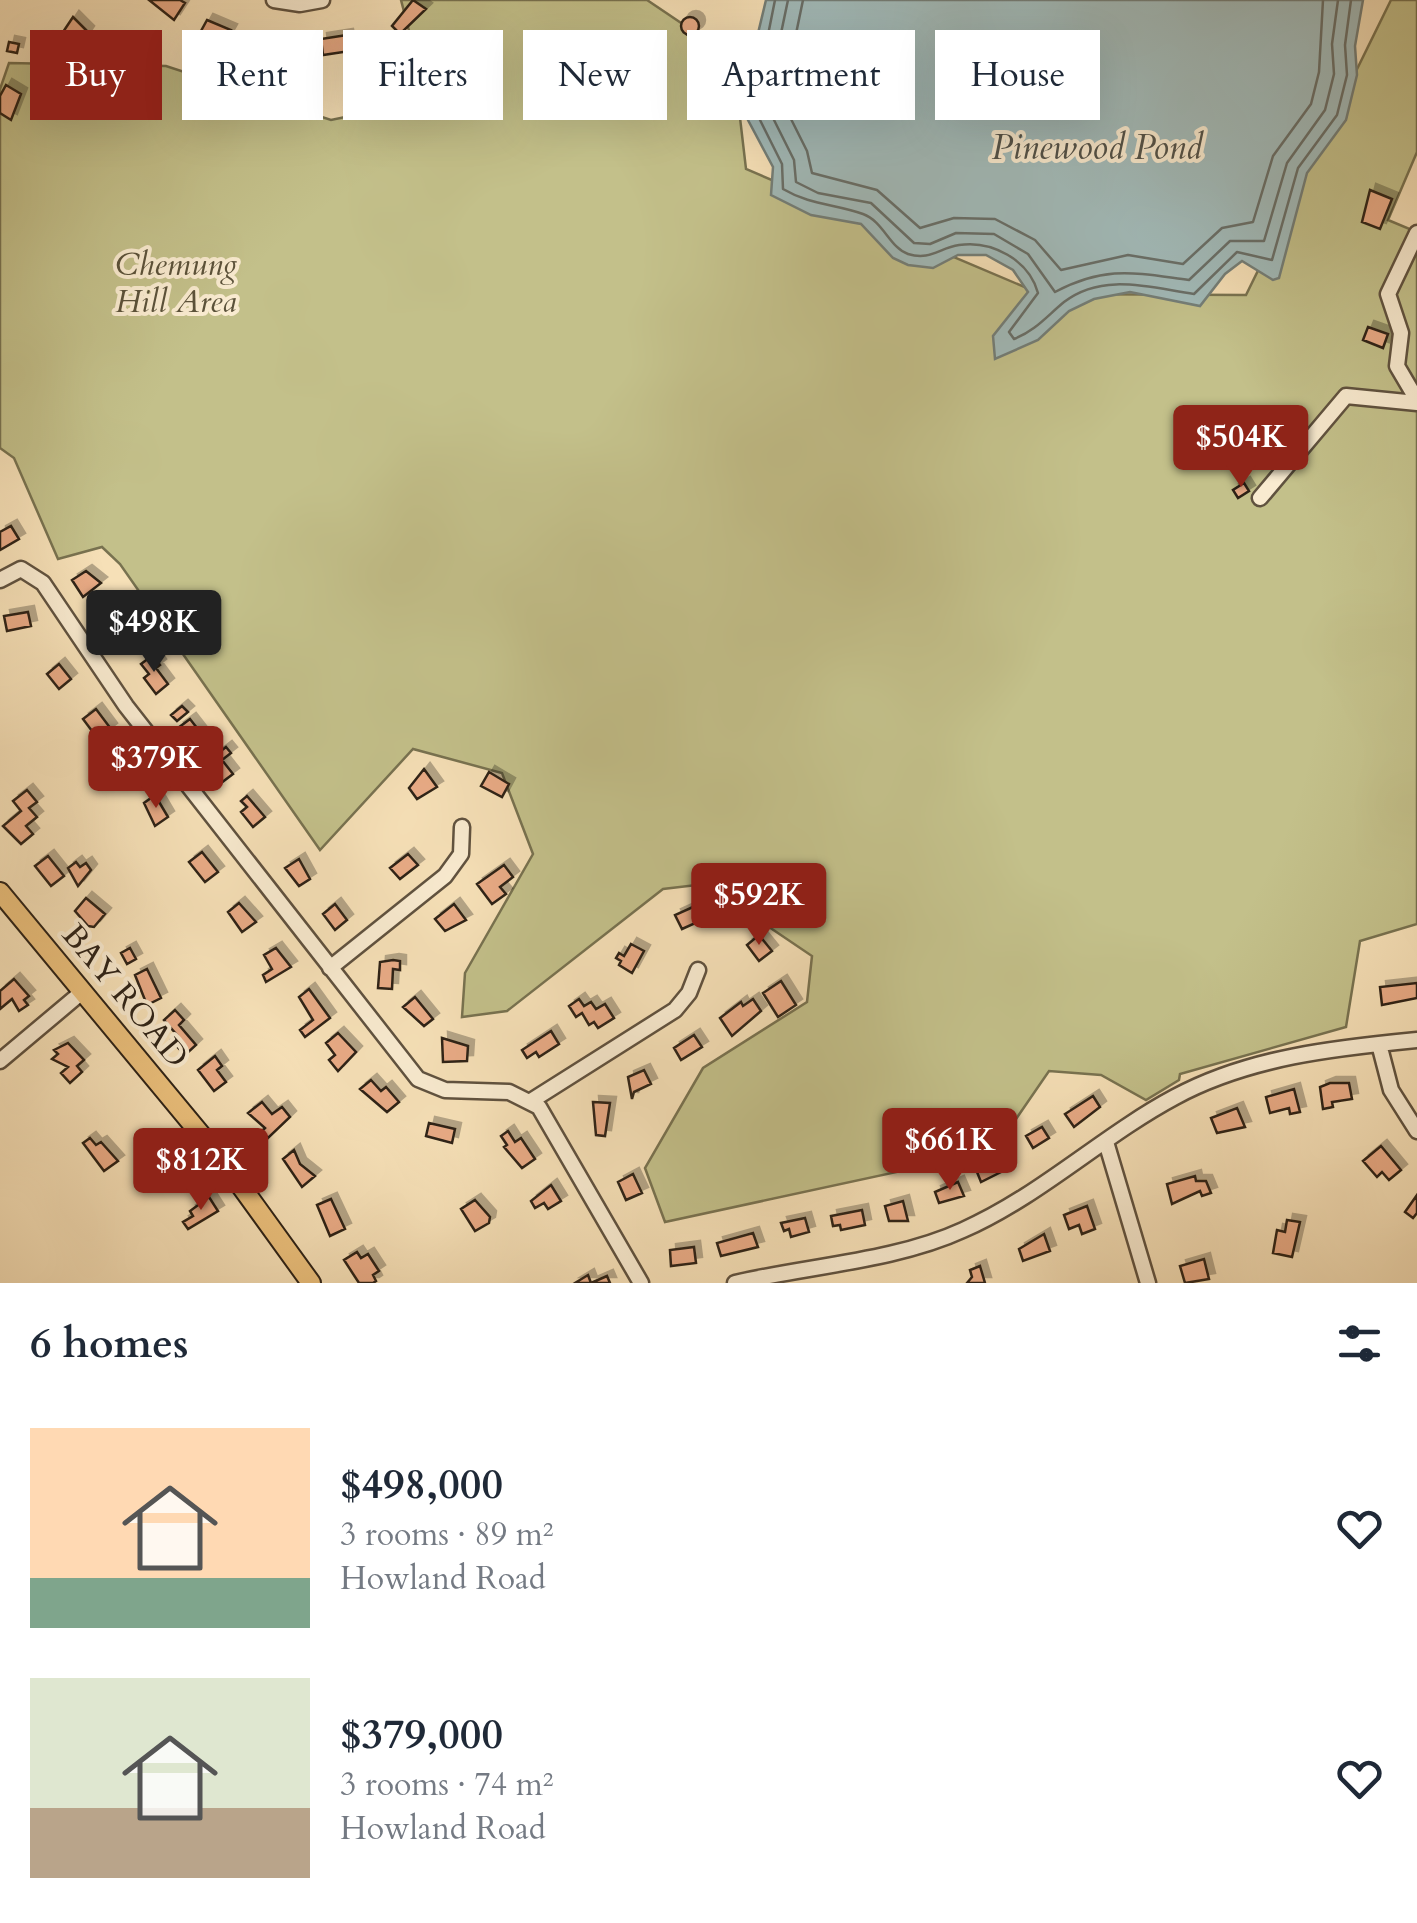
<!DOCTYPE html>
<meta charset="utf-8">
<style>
body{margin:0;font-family:Cardo,serif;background:#f6f6f7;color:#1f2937;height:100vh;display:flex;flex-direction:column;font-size:38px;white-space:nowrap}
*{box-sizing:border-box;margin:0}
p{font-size:32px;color:#747a83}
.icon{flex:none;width:55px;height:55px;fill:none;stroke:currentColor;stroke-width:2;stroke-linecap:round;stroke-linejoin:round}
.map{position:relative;height:1283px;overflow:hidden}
.sheet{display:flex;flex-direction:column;background:#fff;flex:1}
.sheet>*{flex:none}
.hud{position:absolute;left:30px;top:30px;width:1358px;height:90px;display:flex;gap:20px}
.price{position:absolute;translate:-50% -85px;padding:0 22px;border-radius:10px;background:#8f2418;color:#fff;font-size:32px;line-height:65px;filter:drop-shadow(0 2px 5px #0008)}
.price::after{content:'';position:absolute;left:50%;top:60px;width:30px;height:22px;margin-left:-15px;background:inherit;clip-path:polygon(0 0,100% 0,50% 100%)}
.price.active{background:#222;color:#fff}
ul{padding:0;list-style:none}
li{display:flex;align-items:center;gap:30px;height:250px;padding:0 30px}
li span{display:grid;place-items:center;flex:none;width:280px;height:200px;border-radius:0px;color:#555}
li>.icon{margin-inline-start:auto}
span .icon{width:120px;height:120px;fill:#fffc;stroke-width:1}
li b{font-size:42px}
h2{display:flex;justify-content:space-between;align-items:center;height:120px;padding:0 30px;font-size:42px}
.tag{padding:0 35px;border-radius:0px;background:#fff;box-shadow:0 10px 40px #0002;font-size:35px;line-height:90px}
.tag.active{background:#8f2418;color:#fff}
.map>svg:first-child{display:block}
</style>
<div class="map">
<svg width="1417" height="1283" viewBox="0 0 1417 1283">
<defs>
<filter id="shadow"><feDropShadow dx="6" dy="-6" stdDeviation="0" flood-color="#0004"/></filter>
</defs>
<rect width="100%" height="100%" fill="#f6e0b7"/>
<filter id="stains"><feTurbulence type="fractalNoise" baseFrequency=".002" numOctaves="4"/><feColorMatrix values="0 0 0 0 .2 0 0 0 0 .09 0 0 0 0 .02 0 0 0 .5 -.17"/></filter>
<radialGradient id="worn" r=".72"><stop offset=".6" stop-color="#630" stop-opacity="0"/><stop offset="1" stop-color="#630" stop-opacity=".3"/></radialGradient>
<path fill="#c3c08a" stroke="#787250" stroke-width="2.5" d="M401 0H647L733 58 746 169 1041 294 1246 295 1391 0H1417V152L1388 220 1417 232V924L1360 941 1346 1027 1180 1074 1179 1080 1146 1100 1101 1075 1049 1071 994 1151 665 1222 645 1168 703 1068 807 1002 812 956 705 884 663 889 507 1011 462 1017 465 973 533 854 502 773 413 749 320 850 120 564 102 547 58 559 14 458 0 448V89L9 63 166 66 331 120 427 100Z"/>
<path fill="#a1bab9" stroke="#737e78" stroke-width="2.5" d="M766 0H1363L1355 46 1357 75 1346 120 1307 173 1279 278 1273 280 1242 261 1225 274 1200 306 1130 292 1094 299 1069 311 1038 340 995 359 993 336 1028 292 1013 270 986 255H958L933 268 908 265 893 258 861 224 811 215 771 195 773 167 748 120 755 80 753 54Z"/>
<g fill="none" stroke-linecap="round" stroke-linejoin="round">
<path stroke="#686e68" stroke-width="2.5" d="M775 0 764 55 765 81 759 118 782 164 783 189C810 205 835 204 863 214 883 221 890 248 908 254 930 261 939 248 959 245 992 240 1029 260 1038 293L1009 332 1014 339C1035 331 1047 316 1064 302 1103 272 1151 288 1194 294L1237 252 1272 260 1298 168 1337 115 1347 75 1345 45 1351 0
M788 0 776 57 772 116 794 160 796 182 818 193 871 203 914 243 930 244 956 233 994 234 1028 254 1055 292C1106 265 1135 273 1189 280L1230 241H1264L1287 163 1325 110 1334 74 1332 44 1338 0
M803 0 791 58 788 113 807 151 812 173 877 190 920 228 954 218 995 219 1035 240 1061 270 1128 255 1183 264 1222 228 1253 222 1273 156 1311 104 1319 72 1323 0"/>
</g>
<path fill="#e9ab86" stroke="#2e2317" stroke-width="2.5" filter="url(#shadow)" d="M149 0H180L185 3 174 20Z
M413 0 426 9 400 34 392 26Z
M73 17 88 32 73 54 67 50 65 54 53 47Z
M681 26a9 9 0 1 1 18 0a9 9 0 1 1-18 0Z
M207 20 231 30 218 53 210 48 208 35 201 31Z
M347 35 350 51 323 55 321 39Z
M256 41 299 48 297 63 254 57Z
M9 42 19 44 17 53 7 51Z
M6 85 21 94 11 120 0 113V96Z
M1370 190 1392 199 1380 229 1362 222Z
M1368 327 1388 334 1383 348 1363 340Z
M1244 483 1249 491 1238 498 1233 490Z
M11 526 19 539 0 550V532Z
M86 571 101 583 83 597 72 580Z
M28 612 31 626 7 631 4 616Z
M129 621 144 636 138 641 134 636 120 647 108 631Z
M153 655 160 665 156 668 168 684 156 694 144 678 149 674 141 664Z
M59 664 71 679 59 689 47 674Z
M182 706 188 712 177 721 171 715Z
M96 709 111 729 98 739 83 719Z
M190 719 204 737 193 746 178 728Z
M226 747 231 753 222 760 233 774 221 783 203 765Z
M129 756 139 772 126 781 116 765Z
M424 769 437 787 417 799 409 788Z
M489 772 509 784 502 797 481 786Z
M27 790 37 802 29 808 37 817 26 826 33 834 21 844 3 826 21 811 13 801Z
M155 795 168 817 155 826 144 803Z
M247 796 265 817 253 827 241 812 247 807 241 801Z
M202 852 218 872 205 882 189 862Z
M408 854 418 865 400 879 390 868Z
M48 856 64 876 51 886 35 866Z
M299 859 310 879 299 886 285 868Z
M76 862 80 867 86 863 91 870 78 886 68 868Z
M504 865 513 877 500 887 506 894 492 904 477 884Z
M86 898 105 914 94 927 88 926 75 911Z
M239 903 256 922 242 932 228 912Z
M335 904 347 920 335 930 323 914Z
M454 904 466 920 445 931 435 919Z
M693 907 700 921 682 929 675 915Z
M759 935 772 951 759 961 747 945Z
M631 944 644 951 632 973 619 965 621 961 616 958 619 953 624 956Z
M130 948 136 959 127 964 121 953Z
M276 948 291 967 266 982 263 975 272 969 264 955Z
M393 960 400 961V970L393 969 392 989 378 988 380 962Z
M147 969 161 998 147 1005 135 975Z
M14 979 29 996 24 1000 28 1005 19 1011 12 999 0 1009V991Z
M781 981 796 1005 778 1017 763 993Z
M1417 983V998L1382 1005 1380 987Z
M309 989 330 1018 305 1037 300 1030 313 1020 299 997Z
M415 997 433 1019 424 1026 403 1007Z
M579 999 584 1006 591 1002 596 1009 605 1004 614 1018 598 1028 594 1022 589 1025 582 1013 576 1017 569 1006Z
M753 999 761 1011 732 1036 720 1018 741 1002 743 1006Z
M175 1010 184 1020 179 1025 196 1045 185 1055 171 1040 177 1035 164 1020Z
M551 1031 559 1044 539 1057 536 1052 527 1058 522 1050Z
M338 1033 356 1052 338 1071 329 1060 335 1055 326 1043Z
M694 1035 702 1047 681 1060 674 1048Z
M442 1038 468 1046 467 1061 443 1062Z
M68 1043 84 1060 77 1066 82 1072 70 1083 61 1073 68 1067 52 1059 58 1054 54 1050Z
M215 1056 222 1066 217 1070 226 1082 214 1091 198 1070Z
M644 1070 651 1084 634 1092 632 1099 628 1077Z
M371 1080 381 1091 386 1087 399 1102 387 1112 360 1089Z
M1330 1083H1349L1352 1099 1332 1102 1333 1107 1323 1109 1320 1087Z
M1294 1089 1300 1112 1290 1114 1289 1108 1270 1113 1266 1097Z
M1093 1096 1100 1107 1074 1127 1065 1114Z
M262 1102 272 1114 282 1107 290 1117 268 1138 262 1131 265 1128 248 1113Z
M593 1102 610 1103 605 1136 596 1135Z
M1237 1108 1245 1127 1217 1133 1211 1118Z
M429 1123 455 1129 452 1143 426 1136Z
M1042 1127 1049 1138 1033 1148 1026 1136Z
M508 1131 515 1142 521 1138 535 1159 522 1168 504 1147 507 1145 501 1136Z
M90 1138 96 1145 101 1142 118 1161 104 1171 83 1143Z
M1381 1146 1401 1170 1389 1180 1382 1172 1377 1177 1363 1161Z
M294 1150 300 1164 315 1176 302 1187 283 1159Z
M1001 1154 1009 1168 981 1182 973 1162 980 1158 984 1165Z
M633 1174 642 1193 626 1200 618 1182Z
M1195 1176 1196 1181H1206L1211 1193 1202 1196 1200 1191 1172 1204 1167 1184Z
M958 1182 964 1196 939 1203 935 1192Z
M551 1185 561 1201 548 1209 544 1203 535 1208 531 1201Z
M1417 1195V1213L1413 1218 1405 1212Z
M209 1197 218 1211 188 1229 183 1222 193 1216 190 1211Z
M331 1199 345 1229 330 1236 317 1205Z
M475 1200 490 1217 489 1223 475 1231 461 1209Z
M903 1201 908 1221H889L885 1206Z
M1087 1206 1095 1229 1082 1234 1079 1225 1069 1229 1064 1215Z
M862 1210 865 1225 841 1230 840 1225 833 1226 831 1216Z
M805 1218 809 1232 791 1237 789 1229 784 1231 781 1223Z
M1287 1220 1300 1222 1292 1257 1273 1253 1277 1230 1285 1232Z
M753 1233 758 1247 721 1256 717 1243Z
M1044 1234 1050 1251 1023 1261 1019 1249Z
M694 1247 696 1263 671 1266 670 1250Z
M357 1252 361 1258 368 1254 379 1271 373 1275 376 1281 373 1283H359L344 1260Z
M1204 1259 1209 1279 1185 1283 1180 1266Z
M980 1266 985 1283H967L972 1277 970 1270Z
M588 1275 591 1283 607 1276 610 1283H575Z"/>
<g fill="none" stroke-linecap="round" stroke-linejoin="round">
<g stroke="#60523f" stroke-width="19">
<path id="minor" d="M274 0 300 4 322 0
M1417 233 1388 294 1401 333 1397 366 1417 400
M1260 498 1346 396 1417 403
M0 580 21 569 43 583 126 706 418 1079 445 1090 509 1092 539 1107 641 1283
M330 968 445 876 461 854 462 827
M1379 1044 1391 1090 1417 1131
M0 1061 82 992
M531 1101 675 1010 689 993 698 970
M1106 1142 1148 1283
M735 1283C807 1266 896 1261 963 1230 1040 1196 1102 1136 1175 1097 1249 1057 1335 1048 1417 1040"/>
</g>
<g stroke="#2e2317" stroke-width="22">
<path id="major" d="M0 892 222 1160 311 1283"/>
</g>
<use href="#minor" stroke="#f9ebd0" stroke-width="14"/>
<use href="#major" stroke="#ebc07c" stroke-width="18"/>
</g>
<g text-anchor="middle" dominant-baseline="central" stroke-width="8" stroke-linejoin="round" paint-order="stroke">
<g font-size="32" font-style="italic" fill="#5b523a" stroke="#f9ebd0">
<text x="176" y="265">Chemung<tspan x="176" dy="37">Hill Area</tspan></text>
</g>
<g font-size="32" fill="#2e2317" stroke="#f9ebd0">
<text transform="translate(125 996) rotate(50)">BAY ROAD</text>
</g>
<g font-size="35" font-style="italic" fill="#505048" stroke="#f9ebd0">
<text x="1097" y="148">Pinewood Pond</text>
</g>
</g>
<rect width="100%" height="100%" filter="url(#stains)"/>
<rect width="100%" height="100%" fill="url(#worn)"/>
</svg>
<b class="price" style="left:1241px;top:490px">$504K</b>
<b class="price active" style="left:154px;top:675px">$498K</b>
<b class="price" style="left:156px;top:811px">$379K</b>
<b class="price" style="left:759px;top:948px">$592K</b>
<b class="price" style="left:950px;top:1193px">$661K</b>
<b class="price" style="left:201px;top:1213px">$812K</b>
<div class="hud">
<a class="tag active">Buy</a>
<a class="tag">Rent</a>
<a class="tag">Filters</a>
<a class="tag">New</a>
<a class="tag">Apartment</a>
<a class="tag">House</a>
</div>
</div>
<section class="sheet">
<h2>6 homes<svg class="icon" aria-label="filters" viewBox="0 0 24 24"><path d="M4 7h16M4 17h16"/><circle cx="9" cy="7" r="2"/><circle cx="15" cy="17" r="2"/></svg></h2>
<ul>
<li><span style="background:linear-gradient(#ffd9b3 75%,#7fa58c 0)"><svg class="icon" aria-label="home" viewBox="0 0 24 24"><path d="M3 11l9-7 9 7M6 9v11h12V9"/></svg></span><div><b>$498,000</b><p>3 rooms · 89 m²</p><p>Howland Road</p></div><svg class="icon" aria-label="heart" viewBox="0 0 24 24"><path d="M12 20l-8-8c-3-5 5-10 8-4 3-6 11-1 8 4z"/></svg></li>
<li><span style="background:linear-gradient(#dfe7d0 65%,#b9a48a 0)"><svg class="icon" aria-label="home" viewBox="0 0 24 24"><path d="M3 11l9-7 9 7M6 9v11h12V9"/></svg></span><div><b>$379,000</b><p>3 rooms · 74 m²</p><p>Howland Road</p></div><svg class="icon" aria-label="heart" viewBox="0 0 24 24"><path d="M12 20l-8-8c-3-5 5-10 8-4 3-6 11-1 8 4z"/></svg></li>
</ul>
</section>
